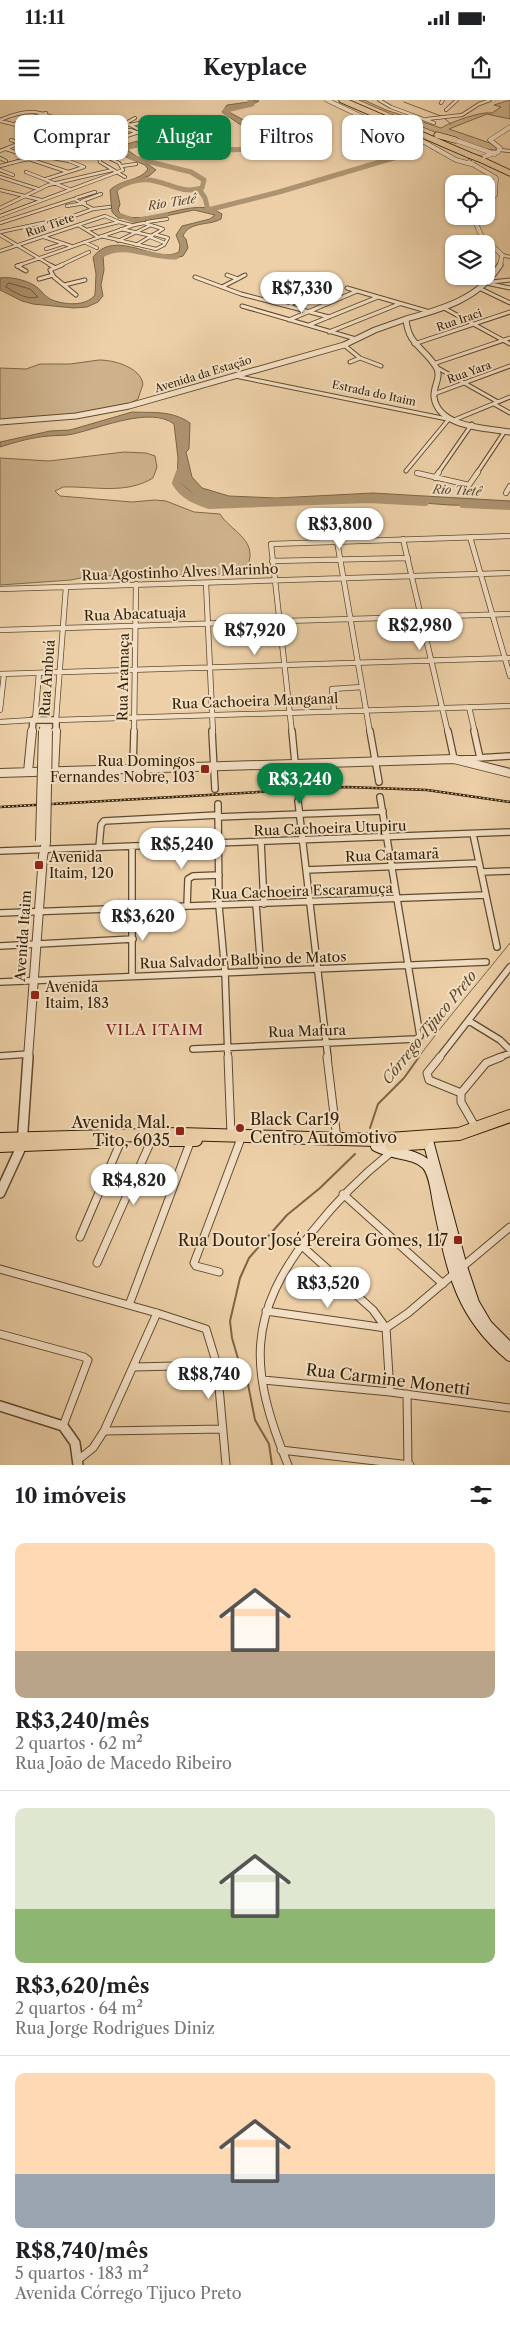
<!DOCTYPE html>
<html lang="pt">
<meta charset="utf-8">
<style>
body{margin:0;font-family:"Libre Caslon Text",serif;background:#f6f6f6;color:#202124;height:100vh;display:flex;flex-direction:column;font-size:19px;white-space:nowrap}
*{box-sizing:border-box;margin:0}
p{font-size:16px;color:#757577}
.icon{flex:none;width:28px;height:28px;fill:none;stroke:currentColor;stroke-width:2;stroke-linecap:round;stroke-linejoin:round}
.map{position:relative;height:1365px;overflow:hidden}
.side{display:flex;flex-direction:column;background:#fff;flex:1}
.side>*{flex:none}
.hud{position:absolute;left:15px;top:15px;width:480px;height:45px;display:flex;gap:10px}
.buttons{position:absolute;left:445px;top:75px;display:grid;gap:10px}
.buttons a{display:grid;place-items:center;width:50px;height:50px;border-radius:10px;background:#fff;box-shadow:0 1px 4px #0004;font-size:25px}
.price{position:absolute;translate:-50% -42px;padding:0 11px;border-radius:18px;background:#fff;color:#222;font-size:16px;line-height:32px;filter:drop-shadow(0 1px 2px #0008)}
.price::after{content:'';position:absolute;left:50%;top:30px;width:15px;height:11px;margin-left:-8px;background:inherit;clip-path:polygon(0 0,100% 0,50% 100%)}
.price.active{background:#0b8043;color:#fff}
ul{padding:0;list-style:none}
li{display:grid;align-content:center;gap:10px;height:265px;padding:0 15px}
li+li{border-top:1px solid #e0e0e0}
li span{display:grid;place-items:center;height:155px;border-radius:10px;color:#555}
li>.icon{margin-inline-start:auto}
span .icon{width:90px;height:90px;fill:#fffc;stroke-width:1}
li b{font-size:21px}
h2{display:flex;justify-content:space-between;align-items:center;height:60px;padding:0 15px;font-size:21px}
.tag{padding:0 18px;border-radius:10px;background:#fff;box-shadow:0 1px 4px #0004;font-size:18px;line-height:45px}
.tag.active{background:#0b8043;color:#fff}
.status{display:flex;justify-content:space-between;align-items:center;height:35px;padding:0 25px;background:#fff;direction:ltr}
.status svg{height:14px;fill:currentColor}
header{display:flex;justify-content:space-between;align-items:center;height:65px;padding:0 15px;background:#fff;font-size:22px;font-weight:800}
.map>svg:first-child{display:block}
</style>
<div class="status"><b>11:11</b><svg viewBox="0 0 49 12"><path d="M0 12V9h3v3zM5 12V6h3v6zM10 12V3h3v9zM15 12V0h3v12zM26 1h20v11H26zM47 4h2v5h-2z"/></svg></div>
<header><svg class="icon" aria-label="menu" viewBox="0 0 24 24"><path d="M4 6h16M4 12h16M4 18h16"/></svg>Keyplace<svg class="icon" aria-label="share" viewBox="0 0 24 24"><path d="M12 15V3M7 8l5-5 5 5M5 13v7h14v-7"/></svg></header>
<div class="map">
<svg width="510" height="1365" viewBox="0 0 510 1365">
<rect width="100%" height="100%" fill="#edd0a8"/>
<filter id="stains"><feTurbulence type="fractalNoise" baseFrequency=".004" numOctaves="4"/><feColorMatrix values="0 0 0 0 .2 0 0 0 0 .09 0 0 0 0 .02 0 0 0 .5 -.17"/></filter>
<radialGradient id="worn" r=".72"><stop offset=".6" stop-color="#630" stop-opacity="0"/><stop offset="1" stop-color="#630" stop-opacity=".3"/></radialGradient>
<path fill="#cdb28c" stroke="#7f6847" d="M359 0H364L386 10 441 28C451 22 481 11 492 13L501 7 494 5 510 0V19L487 14 449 29 490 43 498 49C487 57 377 8 359 0Z
M99 260C114 260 140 267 143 284L138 299C102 320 41 314 0 320V268L26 269 40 264H70Z
M124 352 146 353 155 356 157 367 153 378C125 395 93 386 63 387L55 391 60 396 132 402 155 400 166 401 194 412 220 414C229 430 258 439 248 465L231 474 90 476 71 480 0 485V358L49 361Z"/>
<path fill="#ad9470" stroke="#7b6544" d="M248 0 259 1 251 5 229 8V12L280 40 268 48 234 51 148 42 138 43 126 49 156 70 149 76 128 82 117 91 120 104 118 110 121 115C152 127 195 94 222 114L221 119C209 126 189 121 183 136L186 139 188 148 183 156C157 165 128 138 103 155L104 170 101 185 103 196 98 202 87 207 74 208 33 204 22 201 0 190V178C11 176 30 181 38 188 42 192 45 196 50 199 63 205 86 207 95 195L96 174 93 157C116 127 156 165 179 152L180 145 176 135 182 126 210 119 215 115 194 110 147 120 118 118 112 112 110 90C121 79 141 81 148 69L145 65 119 54 118 51C137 26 221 51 251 49 258 48 264 46 270 43L272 39 270 37 248 30 222 12 227 5 249 2Z
M132 312C153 313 171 310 190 323L189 349 186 352 192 377 202 388 229 396 276 398 373 393 510 401V406L450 405 355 398 279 404H216L195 396 177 380 178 358 174 324C151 306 100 328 73 334 65 336 57 335 49 336 33 337 16 342 0 347V342L50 331 70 330Z"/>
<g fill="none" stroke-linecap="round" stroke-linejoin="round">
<path stroke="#6f5a39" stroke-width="1" d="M9 183 30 189 38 197C26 200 16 193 6 187Z"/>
<path stroke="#7b6544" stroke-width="1" d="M404 2 441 16
M444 18 451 24
M104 48 120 47
M0 65 36 54 87 50
M418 958C447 918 480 881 510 843"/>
<path stroke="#7b6544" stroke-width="2" d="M370 1028 378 1004 404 978 419 957
M272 1365 269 1344 255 1320 247 1279 239 1262 232 1238 230 1221 240 1178 249 1158 287 1115 320 1088 355 1054"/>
<path stroke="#ad9470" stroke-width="5" d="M229 15 225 12 226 10 252 4 250 0
M126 48C177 31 222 64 274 42V40L250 29
M117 88C158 65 171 98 202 88L204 80 191 72 130 57
M199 89 205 98 208 110 279 92 417 51
M119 115 135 121 166 115
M102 155C125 141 151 159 176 157"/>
<path stroke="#ad9470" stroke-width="6" d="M180 373 181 369"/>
<path stroke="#ad9470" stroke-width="8" d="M180 372 176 383C184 396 195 400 209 405L368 399 425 402
M463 404 510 406"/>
<g stroke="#604b2c" stroke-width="4">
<path id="minor-far4" d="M379 0 391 7 434 23
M441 3 443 0
M446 10 457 0
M427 19 462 15 479 4 490 0
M0 20C46 0 48 23 88 29 101 31 113 26 126 23
M0 21 41 31 113 40
M22 21 48 27 41 31
M14 24 46 13
M130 25 149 21
M34 30 27 35 67 49
M112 33 130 30 145 35
M11 40 42 51
M111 41 142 31 126 23 135 18
M84 43 100 46
M6 49 25 55
M500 50 510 51
M0 51 20 43
M63 51 87 41 101 30
M86 51 104 49 109 52 107 57H99
M42 56 69 61 84 67 46 79
M0 58 6 61
M26 58 68 72
M0 66C33 56 65 52 99 57L100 62 125 77
M122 66 136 64
M0 70 13 75
M26 72 69 89
M0 77 38 89
M0 90 41 100
M76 98 95 92
M82 101 101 94
M67 106 85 103
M0 108 48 85 112 70
M0 116 123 70 119 63 107 57
M147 122 167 119
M0 123 74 99 93 109
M78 125 98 137
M121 129 152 136
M87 130 119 122 131 125
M0 132 71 117 93 109 110 107
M0 135 52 166
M101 136 156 149 164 145 168 138 154 134
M44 137 71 146
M150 137 165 143
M118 141 151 125
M84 142 97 148
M46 149 62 144
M0 151 105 116 119 122
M502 155 510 157
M17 166 134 125 144 123 163 129 136 145
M59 166 89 152"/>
</g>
<g stroke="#604b2c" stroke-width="5">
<path id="minor-far3" d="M50 165 54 167
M62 165 50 170 54 177 76 195
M17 166 21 165
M17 166 26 171
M227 175 238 179
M195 177 241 194 329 217
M39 179 53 175
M491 182 510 180
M486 183 510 188
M64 185 85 180
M222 187 245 175
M270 187 299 196 290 206
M347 188 430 212
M481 189 510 203
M242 206 356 239
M444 208 510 244
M289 220 357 191
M309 225 378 197
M329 232 399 204
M414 244 510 212
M344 245 360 258 381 266
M350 262 360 258
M433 264 510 238
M436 267 498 302
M235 276 447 319
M434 294 510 266
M494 304 510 313
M454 320 510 297
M406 371 449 319
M438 373 472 324
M477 373 505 331"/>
</g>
<g stroke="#604b2c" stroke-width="6">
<path id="minor-far2" d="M417 373 469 385 478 372
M435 378 439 372
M506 393 510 386
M470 437 510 576
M403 439 448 633
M337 441 370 633
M272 461 408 458
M206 483 213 633
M66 487 56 620 510 606
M0 489 510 473
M0 530 510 514
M0 574 510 558
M469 607 475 633
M0 610 4 574
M334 611 332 589 362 587
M35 620 39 573
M0 622 33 620
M134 633 136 484
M292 633 271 444 510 436"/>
</g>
<g stroke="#604b2c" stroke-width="8">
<path id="minor-far1" d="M212 631 215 689
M292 631 295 663
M370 631 379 682
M448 631 454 659
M474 631 480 658
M461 659 510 656
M133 669 134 631
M298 701 328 958
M218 704 219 806 225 872 228 958
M218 717 383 711
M473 734 497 847
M261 742 264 804
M132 746V876
M99 747 101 725 104 721 218 715
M0 751 510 732
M306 770 479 763
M481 772 510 771
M256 804 261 871
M187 806 188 779 193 776 219 775
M0 813 486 795
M0 846 133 839
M0 882 486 862
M469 921 500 940 510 950
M193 949 416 939 420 936 380 697
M0 956 29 954
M439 958 510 867
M498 958 510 953"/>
</g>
<g stroke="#604b2c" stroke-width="9">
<path id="minor" d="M228 957 231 1035
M327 957 337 1039
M440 957 427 973 429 980 461 993
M476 1028 461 1002V993L486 963 501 957
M343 1094 443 1184
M80 1137 121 1041
M302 1146 373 1210 386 1228
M97 1163 151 1041
M461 1168 510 1127
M0 1169 157 1213 206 1229 217 1265 226 1365
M219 1172 196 1166 194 1163 240 1041
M129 1205 191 1040
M266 1211 386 1228
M0 1234 84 1257 88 1260 63 1326
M134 1267 217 1265
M263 1280 390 1292 510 1308
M390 1292 386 1228 408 1213 455 1173
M407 1294 408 1365
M104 1331 223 1329
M281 1350 410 1365
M78 1360 93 1348 104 1331 157 1213
M288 1365C249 1270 246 1215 312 1132 335 1103 360 1077 389 1054"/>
</g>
<g stroke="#604b2c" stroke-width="5">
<path id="tertiary-far4" d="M327 0 375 23 417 38 456 60 471 64
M455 40 495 54
M474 60 498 52 500 48 490 40 510 27
M469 62 496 78 495 95 486 104
M473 116 481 135 502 155 500 166"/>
</g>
<g stroke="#604b2c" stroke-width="7">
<path id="tertiary-far3" d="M500 165C479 199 442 209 406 219 408 245 424 247 436 267 442 277 433 286 434 297 438 328 487 328 510 332
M0 322 76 316 129 306 344 245 375 230 406 219"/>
</g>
<g stroke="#604b2c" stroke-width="8">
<path id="tertiary-far2" d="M32 633 33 620H56V633"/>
</g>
<g stroke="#604b2c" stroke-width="10">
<path id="tertiary-far1" d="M28 672 32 631
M54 672 56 631
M0 673 454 659 510 673
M28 958 43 756 46 742"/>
</g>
<g stroke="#604b2c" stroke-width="12">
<path id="tertiary" d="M0 1093 22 1045 28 957
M0 1306 63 1326 75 1343 78 1365"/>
</g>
<g stroke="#311f02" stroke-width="12">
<path id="secondary" d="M427 1037 462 1167 474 1203 487 1225 510 1248
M376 1046C391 1055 413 1052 426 1064 435 1073 436 1095 439 1108 452 1170 459 1213 510 1256"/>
</g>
<g stroke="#311f02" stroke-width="14">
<path id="primary" d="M0 1039 180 1034 375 1040 459 1034 510 1016
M164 1040H196
M391 1045 423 1043
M0 1046 96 1042"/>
</g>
<g stroke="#311f02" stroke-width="7">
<path id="motorway" d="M342 0 469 55
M437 35 455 40
M482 60 510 73"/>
</g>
<use href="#minor-far4" stroke="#f3e0c6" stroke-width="2.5"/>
<use href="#minor-far3" stroke="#f3e0c6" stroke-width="3"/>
<use href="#minor-far2" stroke="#f3e0c6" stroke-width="4.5"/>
<use href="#minor-far1" stroke="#f3e0c6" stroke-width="5.5"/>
<use href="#minor" stroke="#f3e0c6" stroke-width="7"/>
<use href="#tertiary-far4" stroke="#f3e0c6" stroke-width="4"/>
<use href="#tertiary-far3" stroke="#f3e0c6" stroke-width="5"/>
<use href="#tertiary-far2" stroke="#f3e0c6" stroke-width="5.5"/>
<use href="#tertiary-far1" stroke="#f3e0c6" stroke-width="8"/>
<use href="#tertiary" stroke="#f3e0c6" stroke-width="9"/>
<use href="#secondary" stroke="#f3e0c6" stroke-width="10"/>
<use href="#primary" stroke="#edd0a8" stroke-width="12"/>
<use href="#motorway" stroke="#edd0a8" stroke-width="5.5"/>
<g stroke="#311f02" stroke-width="2.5">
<path id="rail" d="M0 707 347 687 427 690 510 702"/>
</g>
<use href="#rail" stroke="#f3e0c6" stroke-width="1" stroke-dasharray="2" stroke-linecap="butt"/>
<g stroke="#604b2c" stroke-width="8" stroke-linecap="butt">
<path id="tertiary-bridge-far1" d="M43 633V627
M48 633V628"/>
</g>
<g stroke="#604b2c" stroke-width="10" stroke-linecap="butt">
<path id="tertiary-bridge" d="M40 741 43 631
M46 742 48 631"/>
</g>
<g stroke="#311f02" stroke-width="7" stroke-linecap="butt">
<path id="motorway-bridge" d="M469 55 482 60"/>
</g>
<use href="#tertiary-bridge-far1" stroke="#f3e0c6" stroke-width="5.5"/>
<use href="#tertiary-bridge" stroke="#f3e0c6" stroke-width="8"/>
<use href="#motorway-bridge" stroke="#edd0a8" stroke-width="5.5"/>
</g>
<g fill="#8f2418" stroke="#f3e0c6" stroke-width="2">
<rect x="200" y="664" width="10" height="10" rx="2.5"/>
<rect x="34" y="760" width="10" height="10" rx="2.5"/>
<rect x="30" y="890" width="10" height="10" rx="2.5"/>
<circle cx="240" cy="1028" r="5"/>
<rect x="175" y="1026" width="10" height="10" rx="2.5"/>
<rect x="453" y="1135" width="10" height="10" rx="2.5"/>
</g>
<g text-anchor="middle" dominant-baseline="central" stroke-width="4" stroke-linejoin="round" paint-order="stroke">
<g font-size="11" fill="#311f02" stroke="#f3e0c6">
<text transform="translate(50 125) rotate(-19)">Rua Tiete</text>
<text transform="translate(459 220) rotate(-19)">Rua Iraci</text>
<text transform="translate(469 272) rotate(-20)">Rua Yara</text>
<text transform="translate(203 274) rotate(-17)">Avenida da Estação</text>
<text transform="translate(374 293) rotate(12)">Estrada do Itaim</text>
</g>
<g font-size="12" font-style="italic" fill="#5c4828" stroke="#f3e0c6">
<text transform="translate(172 102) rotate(-9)">Rio Tietê</text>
<text transform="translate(457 390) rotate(3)">Rio Tietê</text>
</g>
<g font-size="14" fill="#311f02" stroke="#f3e0c6">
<text transform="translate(180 472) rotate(-2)">Rua Agostinho Alves Marinho</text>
<text transform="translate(135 514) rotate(-2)">Rua Abacatuaja</text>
<text transform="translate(123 577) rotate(-89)">Rua Aramaça</text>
<text transform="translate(47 578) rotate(-86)">Rua Ambuá</text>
<text transform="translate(255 601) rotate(-2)">Rua Cachoeira Manganal</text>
<text transform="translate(330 728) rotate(-2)">Rua Cachoeira Utupiru</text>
<text transform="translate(392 755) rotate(-2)">Rua Catamarã</text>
<text transform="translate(302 791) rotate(-2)">Rua Cachoeira Escaramuça</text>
<text transform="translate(23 836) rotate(-86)">Avenida Itaim</text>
<text transform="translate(243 860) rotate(-2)">Rua Salvador Balbino de Matos</text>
<text transform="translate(307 931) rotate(-2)">Rua Mafura</text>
</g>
<g font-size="14" fill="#311f02" stroke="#f3e0c6" text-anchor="start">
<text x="195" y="661" text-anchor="end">Rua Domingos<tspan x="195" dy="16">Fernandes Nobre, 103</tspan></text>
<text x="49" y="757">Avenida<tspan x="49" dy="16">Itaim, 120</tspan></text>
<text x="45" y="887">Avenida<tspan x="45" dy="16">Itaim, 183</tspan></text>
</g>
<g font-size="15" font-style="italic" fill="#5c4828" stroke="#f3e0c6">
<text transform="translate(429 927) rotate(-51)">Córrego Tijuco Preto</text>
</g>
<g font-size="15" letter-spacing="1" fill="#7a1f14" stroke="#f3e0c6">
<text x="155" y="929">VILA ITAIM</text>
</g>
<g font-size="16" fill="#311f02" stroke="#f3e0c6" text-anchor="end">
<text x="250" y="1019" text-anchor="start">Black Car19<tspan x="250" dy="18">Centro Automotivo</tspan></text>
<text x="170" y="1022">Avenida Mal.<tspan x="170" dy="18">Tito, 6035</tspan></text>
<text x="448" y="1140">Rua Doutor José Pereira Gomes, 117</text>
</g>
<g font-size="16" fill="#311f02" stroke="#f3e0c6">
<text transform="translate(388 1279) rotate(7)">Rua Carmine Monetti</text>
</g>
</g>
<rect width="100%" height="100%" filter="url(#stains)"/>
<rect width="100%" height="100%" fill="url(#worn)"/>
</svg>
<div class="buttons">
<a><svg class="icon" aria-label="locate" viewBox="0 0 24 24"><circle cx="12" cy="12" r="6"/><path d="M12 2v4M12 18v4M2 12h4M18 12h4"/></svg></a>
<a><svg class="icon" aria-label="layers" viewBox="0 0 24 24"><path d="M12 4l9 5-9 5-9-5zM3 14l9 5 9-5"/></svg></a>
</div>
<b class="price" style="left:302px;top:214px">R$7,330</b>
<b class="price" style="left:340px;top:450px">R$3,800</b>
<b class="price" style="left:420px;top:551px">R$2,980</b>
<b class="price" style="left:255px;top:556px">R$7,920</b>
<b class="price active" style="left:300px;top:705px">R$3,240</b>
<b class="price" style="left:182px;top:770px">R$5,240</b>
<b class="price" style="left:143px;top:842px">R$3,620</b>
<b class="price" style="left:134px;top:1106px">R$4,820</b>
<b class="price" style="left:328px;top:1209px">R$3,520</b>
<b class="price" style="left:209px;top:1300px">R$8,740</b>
<div class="hud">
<a class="tag">Comprar</a>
<a class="tag active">Alugar</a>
<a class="tag">Filtros</a>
<a class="tag">Novo</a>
</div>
</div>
<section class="side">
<h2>10 imóveis<svg class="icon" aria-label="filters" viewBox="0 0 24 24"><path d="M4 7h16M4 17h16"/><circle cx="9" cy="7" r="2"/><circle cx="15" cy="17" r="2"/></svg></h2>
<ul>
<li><span style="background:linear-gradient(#ffd9b3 70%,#b9a48a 0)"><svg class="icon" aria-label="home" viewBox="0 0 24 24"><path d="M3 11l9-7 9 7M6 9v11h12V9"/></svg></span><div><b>R$3,240/mês</b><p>2 quartos · 62 m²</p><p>Rua João de Macedo Ribeiro</p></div></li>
<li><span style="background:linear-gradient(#dfe7d0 65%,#8fb573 0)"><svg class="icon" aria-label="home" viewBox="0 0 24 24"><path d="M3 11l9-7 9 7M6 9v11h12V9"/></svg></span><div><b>R$3,620/mês</b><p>2 quartos · 64 m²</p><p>Rua Jorge Rodrigues Diniz</p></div></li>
<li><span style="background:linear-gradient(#ffd9b3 65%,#9aa5b1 0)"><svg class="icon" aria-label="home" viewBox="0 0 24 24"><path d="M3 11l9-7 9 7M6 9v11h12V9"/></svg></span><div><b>R$8,740/mês</b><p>5 quartos · 183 m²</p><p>Avenida Córrego Tijuco Preto</p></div></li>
</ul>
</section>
